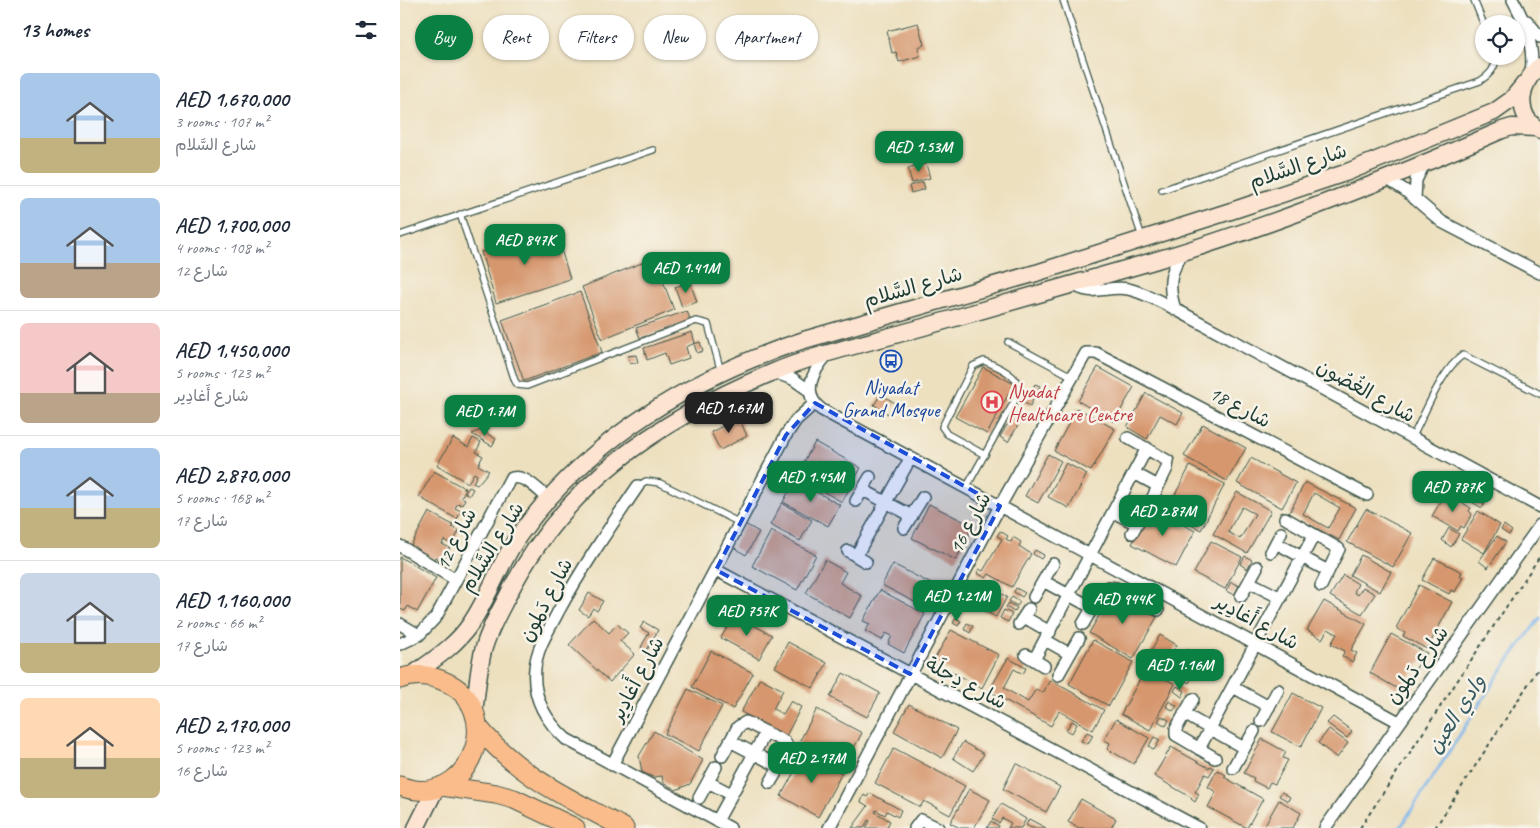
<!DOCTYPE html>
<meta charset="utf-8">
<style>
body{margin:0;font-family:Caveat,"Playpen Sans Arabic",sans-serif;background:#f6f6f7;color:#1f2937;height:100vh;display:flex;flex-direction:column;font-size:19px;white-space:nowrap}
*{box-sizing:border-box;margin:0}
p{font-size:16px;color:#747a83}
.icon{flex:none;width:28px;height:28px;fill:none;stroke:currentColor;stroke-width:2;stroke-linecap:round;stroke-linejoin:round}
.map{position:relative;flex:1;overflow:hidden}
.sheet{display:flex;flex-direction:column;background:#fff;width:400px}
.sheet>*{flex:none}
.hud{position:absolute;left:15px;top:15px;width:475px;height:45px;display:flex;gap:10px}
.controls{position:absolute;left:1075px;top:15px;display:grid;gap:10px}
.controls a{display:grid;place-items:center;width:50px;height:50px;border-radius:50%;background:#fff;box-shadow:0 1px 4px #0004;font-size:25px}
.price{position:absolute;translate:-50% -42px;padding:0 11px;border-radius:10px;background:#0b8043;color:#fff;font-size:16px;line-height:32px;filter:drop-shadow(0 1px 2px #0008)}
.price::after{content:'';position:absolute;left:50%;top:30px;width:15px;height:11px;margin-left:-8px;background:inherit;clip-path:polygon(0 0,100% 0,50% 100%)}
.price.on{background:#222;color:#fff}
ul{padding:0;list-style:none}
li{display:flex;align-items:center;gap:15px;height:125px;padding:0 20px}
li+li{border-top:1px solid #e0e1e3}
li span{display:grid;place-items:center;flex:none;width:140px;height:100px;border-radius:8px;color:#555}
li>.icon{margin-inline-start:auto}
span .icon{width:60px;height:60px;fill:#fffc;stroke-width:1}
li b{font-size:21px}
h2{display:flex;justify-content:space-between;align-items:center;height:60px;padding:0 20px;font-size:21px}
.pill{padding:0 18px;border-radius:22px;background:#fff;box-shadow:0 1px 4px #0004;font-size:18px;line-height:45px}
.pill.on{background:#0b8043;color:#fff}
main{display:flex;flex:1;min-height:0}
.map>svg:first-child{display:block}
</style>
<main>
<section class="sheet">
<h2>13 homes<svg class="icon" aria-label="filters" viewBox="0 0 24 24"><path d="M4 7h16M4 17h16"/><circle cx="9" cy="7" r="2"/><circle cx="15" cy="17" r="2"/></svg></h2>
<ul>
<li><span style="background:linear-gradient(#a9c7e8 65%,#c2b280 0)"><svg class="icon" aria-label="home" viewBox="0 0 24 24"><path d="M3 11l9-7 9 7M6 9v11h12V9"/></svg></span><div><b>AED 1,670,000</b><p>3 rooms · 107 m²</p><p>شارع السَّلام</p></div></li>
<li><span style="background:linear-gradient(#a9c7e8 65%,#b9a48a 0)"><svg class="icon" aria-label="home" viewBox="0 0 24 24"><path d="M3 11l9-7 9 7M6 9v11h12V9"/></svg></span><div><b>AED 1,700,000</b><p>4 rooms · 108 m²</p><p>شارع 12</p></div></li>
<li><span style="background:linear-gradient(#f6c9c9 70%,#b9a48a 0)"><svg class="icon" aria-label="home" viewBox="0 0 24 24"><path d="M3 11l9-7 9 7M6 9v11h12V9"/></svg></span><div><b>AED 1,450,000</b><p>5 rooms · 123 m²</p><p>شارع أَغادِير</p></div></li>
<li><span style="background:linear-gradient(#a9c7e8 60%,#c2b280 0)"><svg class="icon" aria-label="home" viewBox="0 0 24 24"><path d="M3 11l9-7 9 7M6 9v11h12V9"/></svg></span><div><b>AED 2,870,000</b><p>5 rooms · 168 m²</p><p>شارع 17</p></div></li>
<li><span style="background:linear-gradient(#c9d6e8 70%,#c2b280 0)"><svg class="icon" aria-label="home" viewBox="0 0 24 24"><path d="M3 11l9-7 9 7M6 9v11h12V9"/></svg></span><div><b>AED 1,160,000</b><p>2 rooms · 66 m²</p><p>شارع 17</p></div></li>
<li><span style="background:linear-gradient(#ffd9b3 60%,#c2b280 0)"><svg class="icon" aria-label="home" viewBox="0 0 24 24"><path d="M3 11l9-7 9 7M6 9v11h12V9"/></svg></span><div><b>AED 2,170,000</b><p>5 rooms · 123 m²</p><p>شارع 16</p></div></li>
</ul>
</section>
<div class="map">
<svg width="1140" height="828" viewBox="0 0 1140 828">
<rect width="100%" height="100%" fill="#f7f3e8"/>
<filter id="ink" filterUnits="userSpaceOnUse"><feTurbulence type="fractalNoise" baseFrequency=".02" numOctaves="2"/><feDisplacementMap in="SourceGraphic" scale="10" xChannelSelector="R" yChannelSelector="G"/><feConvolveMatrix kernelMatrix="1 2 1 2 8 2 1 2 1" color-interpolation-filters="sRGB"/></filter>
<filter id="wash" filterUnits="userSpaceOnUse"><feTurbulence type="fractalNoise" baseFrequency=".0096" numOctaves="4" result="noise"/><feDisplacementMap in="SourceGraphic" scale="20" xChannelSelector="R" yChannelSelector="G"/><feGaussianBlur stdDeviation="1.12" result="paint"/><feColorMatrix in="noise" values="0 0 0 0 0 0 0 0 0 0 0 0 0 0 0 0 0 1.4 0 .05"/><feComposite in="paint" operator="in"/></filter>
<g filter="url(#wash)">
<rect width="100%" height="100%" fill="#ede0bf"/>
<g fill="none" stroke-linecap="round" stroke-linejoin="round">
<path stroke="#7cb5ec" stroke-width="3" d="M1000 828 1101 671 1140 618"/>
</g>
<g id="blocks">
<path fill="#d6976e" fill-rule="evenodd" d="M518 23 524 45 518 47 520 56 499 62 496 52 492 53 487 31Z
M526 164 530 178 512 183 508 169Z
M523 182 525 189 511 193 509 186Z
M155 229 170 279 96 303 81 252Z
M254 258 274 310 202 339 182 287Z
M290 282 297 302 282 307 275 287Z
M180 292 202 352 124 381 102 320Z
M287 311 291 322 240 338 236 328Z
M292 332 295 343 286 347 289 358 269 365 265 353 247 360 244 348Z
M300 342 303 351 297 353 294 344Z
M236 355 238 362 230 364 228 356Z
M583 367 614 384 587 434 555 417Z
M698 367 734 387 714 422 678 401Z
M635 384 640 386 630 406 619 400 625 391 630 394Z
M746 393 783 413 777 424 760 415 747 439 727 427Z
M481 394 495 403 488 414 474 405Z
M677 408 715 429 691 471 654 451Z
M612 417 620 422 608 442 600 437Z
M339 418 347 436 320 450 311 432Z
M803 424 846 448 827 481 784 456Z
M81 430 96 439 92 446 72 434Z
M53 438 68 447 73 438 81 442 76 452 83 456 78 465 89 471 77 485 73 483 77 475 74 473 68 483 37 465Z
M415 442 461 468 442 502 396 476Z
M648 454 661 461 638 503 625 496Z
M851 458 896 483 882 508 837 483Z
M666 463 687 474 669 508 648 497Z
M790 466 825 484 801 530 766 512Z
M34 471 66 489 61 497 65 499 62 505 58 503 55 508 61 511 57 519 19 497Z
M395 480 440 505 428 526 383 502Z
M905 482 956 508 939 540 889 514ZM914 493 940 508 928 528 903 514Z
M69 487 73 489 69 496 65 493Z
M1053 487 1062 493 1059 498 1050 492Z
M837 492 871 511 847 553 813 534ZM842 507 855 514 840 539 828 532Z
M1046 493 1071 508 1069 511 1072 514 1064 528 1061 526 1058 531 1032 516Z
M1075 498 1085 504 1082 508 1072 502Z
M382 503 412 520 400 541 370 525Z
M529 504 573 526 556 560 512 538Z
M750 508 795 531 776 567 732 544Z
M966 509 1012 533 993 567 947 542Z
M1078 511 1100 525 1084 553 1061 539Z
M29 512 53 525 52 527 59 531 52 545 44 540 42 544 50 548 43 562 35 557 33 560 10 547Z
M345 524 359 532 346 555 333 547Z
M1104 525 1112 531 1109 535 1101 530Z
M1049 528 1059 534 1051 547 1042 540Z
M371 531 416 555 397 590 352 566Z
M600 531 608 536 606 539 611 542 613 537 621 542 619 546 631 554 612 587 589 574 586 578 577 573 579 569 583 571 602 539 597 536Z
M1097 536 1106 542 1088 568 1079 561Z
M811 541 842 557 825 589 794 573Z
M635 550 644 555 641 559 633 554Z
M961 555 991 572 980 592 950 575Z
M845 556 852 560 847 569 840 564Z
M0 557 36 578 17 612 8 606 5 611 0 609Z
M1034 558 1062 572 1060 576 1063 577 1055 592 1051 590 1049 594 1022 580Z
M425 560 446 572 440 583 462 596 450 618 406 593Z
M493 564 539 588 528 609 482 585Z
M943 575 958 584 954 592 958 595 963 587 975 594 962 614 930 596Z
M578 582 607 597 596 617 567 602Z
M831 582 839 586 834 595 826 591Z
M1019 585 1052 602 1027 649 1003 636 1005 633 996 628Z
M616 588 625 593 622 597 614 592Z
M480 590 525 614 504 653 488 644 492 636 486 633 482 640 465 631 470 624 463 621Z
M713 592 757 617 733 659 689 633Z
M189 593 203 601 197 611 193 608 188 616 179 610Z
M612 597 620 602 617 606 609 601Z
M924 601 966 624 951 650 957 653 952 662 942 656 945 651 931 644 937 634 928 629 922 639 907 630Z
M609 603 617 608 614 612 606 607Z
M604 610 612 614 608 622 600 618Z
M334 615 372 635 359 659 321 638Z
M193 618 209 633 217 624 228 633 220 641 235 654 210 682 169 645Z
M556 618 561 621 558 626 553 623Z
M244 622 258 630 247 650 241 647 249 633 240 628Z
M567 623 573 626 570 633 564 629Z
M551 630 599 655 582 688 533 662Z
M991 634 1027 653 1000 690 970 673Z
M760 635 777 645 763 669 746 659Z
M693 640 733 662 709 706 669 684Z
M388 642 427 663 413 688 375 667Z
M788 650 803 659 789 683 774 674Z
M311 651 353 673 333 709 292 687Z
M608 658 626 668 623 674 614 669 604 688 628 702 636 689 643 693 650 680 704 710 693 730 659 711 651 726 589 691Z
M746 668 775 684 750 730 721 714Z
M443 673 480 693 467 717 430 697Z
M360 678 383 690 373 709 383 714 391 701 401 707 386 736 341 712Z
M777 686 785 691 782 697 774 691Z
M288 689 322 706 299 751 265 734Z
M893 693 921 708 901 747 872 732Z
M769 701 777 706 773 711 766 706Z
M509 704 557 730 542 758 494 731Z
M417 709 462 733 443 768 398 744Z
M761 716 769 720 766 726 758 721Z
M933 717 952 731 947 738 927 723Z
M716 719 749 738 734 764 707 749 710 743 704 740Z
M672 721 677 724 672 733 666 730Z
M929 729 948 743 937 758 918 743Z
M254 731 303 760 290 784 276 790 263 782 262 776 253 777 242 772 239 756Z
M687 732 693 735 688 744 681 741Z
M754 737 760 740 754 750 749 746Z
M862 739 886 752 883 758 888 760 875 784 870 782 867 788 853 781 854 778 844 773Z
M563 742 584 754 573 771 553 758Z
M771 747 809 768 810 766 814 768 809 776 805 774 795 792 799 794 795 802 791 799 792 798 754 776Z
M494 748 565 786 550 815 524 801 520 807 475 783Z
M405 752 442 773 418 817 381 796Z
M616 763 660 787 646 812 603 789Z
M817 770 826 775 824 777 863 799 847 828 808 807 816 792 808 787Z
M569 789 590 800 574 828H560L550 823Z
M882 792 890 797 888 801 879 796Z
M470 793 501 810 498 817 487 811 485 815 476 810 475 812 490 821 487 827 489 828H466L470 821 468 820 464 828H452L468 806 461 802 464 795 467 797Z
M681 799 716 819 711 828H679L668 822Z
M879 800 901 813 893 828H863Z
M601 804 626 819 621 828H608L611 823 602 818 599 823 592 819Z
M629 819 646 828H631L626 825Z
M591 821 599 826 598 828H587Z"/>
</g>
</g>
<g filter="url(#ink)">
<use href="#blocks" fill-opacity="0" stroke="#3e5549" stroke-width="1"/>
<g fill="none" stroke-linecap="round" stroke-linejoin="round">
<g stroke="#3e5549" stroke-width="8">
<path id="lane" d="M663 0 742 237
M1074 0 1084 25
M762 190 1080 81C1089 75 1097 68 1095 56
M60 214 115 381 118 385 127 386 296 321 308 324 321 372
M0 235 253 150
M608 342 673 377
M1012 438C1025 414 1041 370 1063 355L1140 394
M238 486 246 481 260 483 340 523
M566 488 619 393C622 376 597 366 584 361L573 366 542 427 547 434 585 455"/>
</g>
<g stroke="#3e5549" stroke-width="14">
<path id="street" d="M1113 0C1126 23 1135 47 1131 73
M1127 21 1140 37
M986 178 1006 191 1042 222 1140 273
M1015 199 1016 180 1024 164
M671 283C692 298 706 285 728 289 744 293 760 301 775 309L1140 507
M775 309C767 286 770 269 785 250
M427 355C413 371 400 394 422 410L999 722
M373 372 393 379 410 391
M728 438 768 461 767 468 753 497
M734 473 758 486
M238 486C210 527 182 568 158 612 149 630 137 647 135 668 132 697 145 720 166 739L330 828
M463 490 512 516
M456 501 470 477
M713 512 737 524
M885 518 939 549 921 586
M504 528 523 497
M732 533 745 509
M876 543 928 571
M0 546 56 580
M448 551 466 562
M871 552 881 533
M456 556 510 459
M316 570 799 828
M643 581 693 608
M849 582 881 598
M841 596 857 567
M634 597 653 564
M624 617 650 632
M0 624 19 635
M619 624 629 609
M683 624 701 593 708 587 716 588 758 610
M645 640 670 654
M0 644 19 635 36 617 110 479C123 472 139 491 149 499
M626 655 644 666
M634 660 747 448
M658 675 679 638
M833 687 869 707
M793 699 776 729V735L815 758
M784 714 844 748
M861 721 878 690
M330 741 380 767
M799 749 914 535
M322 756 338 727 346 722 385 742 388 747 387 754 370 783
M212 765 386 435 396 420 415 403
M833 768 854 731
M308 782 331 794
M299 798 316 767
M317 821 366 732
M429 828 600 506 686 353H696L967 495
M515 828 521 820 538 828
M925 828 1140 525"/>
</g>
<g stroke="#3e5549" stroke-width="19">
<path id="secondary" d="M1140 66C1119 82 1114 116 1140 130
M11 676C33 660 56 646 71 623 90 595 100 562 120 534 189 439 294 376 404 340L636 273 834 210 945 173 1094 112 1111 100 1125 83
M74 712C77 692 78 671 83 651 88 632 97 616 106 599 162 485 257 421 371 373 421 352 476 341 527 326 601 305 676 283 750 262 870 227 988 180 1102 130L1112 127 1137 128
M16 828 36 788"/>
</g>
<g stroke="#3e5549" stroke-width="21">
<path id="primary" d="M0 679C13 674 28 675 41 680 111 706 70 813 0 786
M78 727C121 778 167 797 224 828
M42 786 96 794 114 799 175 828"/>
</g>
<path stroke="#3e5549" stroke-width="2" stroke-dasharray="4 4" stroke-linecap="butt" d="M960 828 1140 556
M1035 828 1140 666"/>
<use href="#lane" stroke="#fff" stroke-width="5.5"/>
<use href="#street" stroke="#fff" stroke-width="11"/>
<use href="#secondary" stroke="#fde4d1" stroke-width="16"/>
<use href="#primary" stroke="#fabc8b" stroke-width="19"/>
</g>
</g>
<path fill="#1d4ed8" fill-opacity="0.2" stroke="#1d4ed8" stroke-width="4" stroke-dasharray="10 6" stroke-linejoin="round" d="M415 403 600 506 510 674 316 570 386 435Z"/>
<defs>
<g id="bus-ring" transform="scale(1.125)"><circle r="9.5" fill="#f7f3e8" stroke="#1a4fb4" stroke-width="1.5"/><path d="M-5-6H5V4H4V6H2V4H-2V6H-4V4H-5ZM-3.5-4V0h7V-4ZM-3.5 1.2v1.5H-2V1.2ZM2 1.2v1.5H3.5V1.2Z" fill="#1a4fb4"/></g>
<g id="hospital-ring" transform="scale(1.125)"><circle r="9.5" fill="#f7f3e8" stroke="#e0444e" stroke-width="1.5"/><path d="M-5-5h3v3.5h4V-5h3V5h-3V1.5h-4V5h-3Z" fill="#e0444e"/></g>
</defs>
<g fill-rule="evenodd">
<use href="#bus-ring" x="491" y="361"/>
<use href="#hospital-ring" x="592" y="402"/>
</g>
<g text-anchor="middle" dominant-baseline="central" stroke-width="5" stroke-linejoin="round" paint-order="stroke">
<g font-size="20" fill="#1f3d34" stroke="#f7f3e8">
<text transform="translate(898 166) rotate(-19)">شارع السَّلام</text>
<text transform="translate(513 287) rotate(-16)">شارع السَّلام</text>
<text transform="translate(966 391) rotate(29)">شارع الغُصُون</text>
<text transform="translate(840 407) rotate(28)">شارع 18</text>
<text transform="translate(570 523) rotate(-62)">شارع 16</text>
<text transform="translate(56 539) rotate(-63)">شارع 12</text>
<text transform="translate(92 547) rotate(-58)">شارع السَّلام</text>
<text transform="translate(146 600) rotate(-62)">شارع دَلمون</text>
<text transform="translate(857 622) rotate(29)">شارع أَغادِير</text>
<text transform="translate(1017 665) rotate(-54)">شارع دَلمون</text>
<text transform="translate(237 679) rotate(-62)">شارع أَغادِير</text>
<text transform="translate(566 683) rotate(28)">شارع دِجلَة</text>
</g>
<g font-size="20" fill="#164399" stroke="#f7f3e8">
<text x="491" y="387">Niyadat<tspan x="491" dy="23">Grand Mosque</tspan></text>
</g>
<g font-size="20" fill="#be3a42" stroke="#f7f3e8" text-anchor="start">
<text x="608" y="391">Nyadat<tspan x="608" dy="23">Healthcare Centre</tspan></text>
</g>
<g font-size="21" font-style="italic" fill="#365b62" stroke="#f7f3e8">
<text transform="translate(1056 714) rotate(-57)">وادي العين</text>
</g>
</g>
</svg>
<div class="controls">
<a><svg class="icon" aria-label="locate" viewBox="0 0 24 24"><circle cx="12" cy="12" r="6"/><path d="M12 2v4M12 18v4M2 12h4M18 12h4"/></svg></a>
</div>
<b class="price" style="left:519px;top:173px">AED 1.53M</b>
<b class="price" style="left:125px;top:266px">AED 847K</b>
<b class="price" style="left:286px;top:294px">AED 1.41M</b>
<b class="price on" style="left:329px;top:434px">AED 1.67M</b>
<b class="price" style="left:85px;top:437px">AED 1.7M</b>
<b class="price" style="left:411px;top:503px">AED 1.45M</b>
<b class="price" style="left:1053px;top:513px">AED 787K</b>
<b class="price" style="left:763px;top:537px">AED 2.87M</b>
<b class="price" style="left:557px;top:622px">AED 1.21M</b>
<b class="price" style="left:723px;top:625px">AED 944K</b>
<b class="price" style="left:347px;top:637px">AED 757K</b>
<b class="price" style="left:780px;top:691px">AED 1.16M</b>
<b class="price" style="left:412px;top:784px">AED 2.17M</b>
<div class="hud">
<a class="pill on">Buy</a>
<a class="pill">Rent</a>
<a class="pill">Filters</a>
<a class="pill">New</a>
<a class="pill">Apartment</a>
</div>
</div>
</main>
